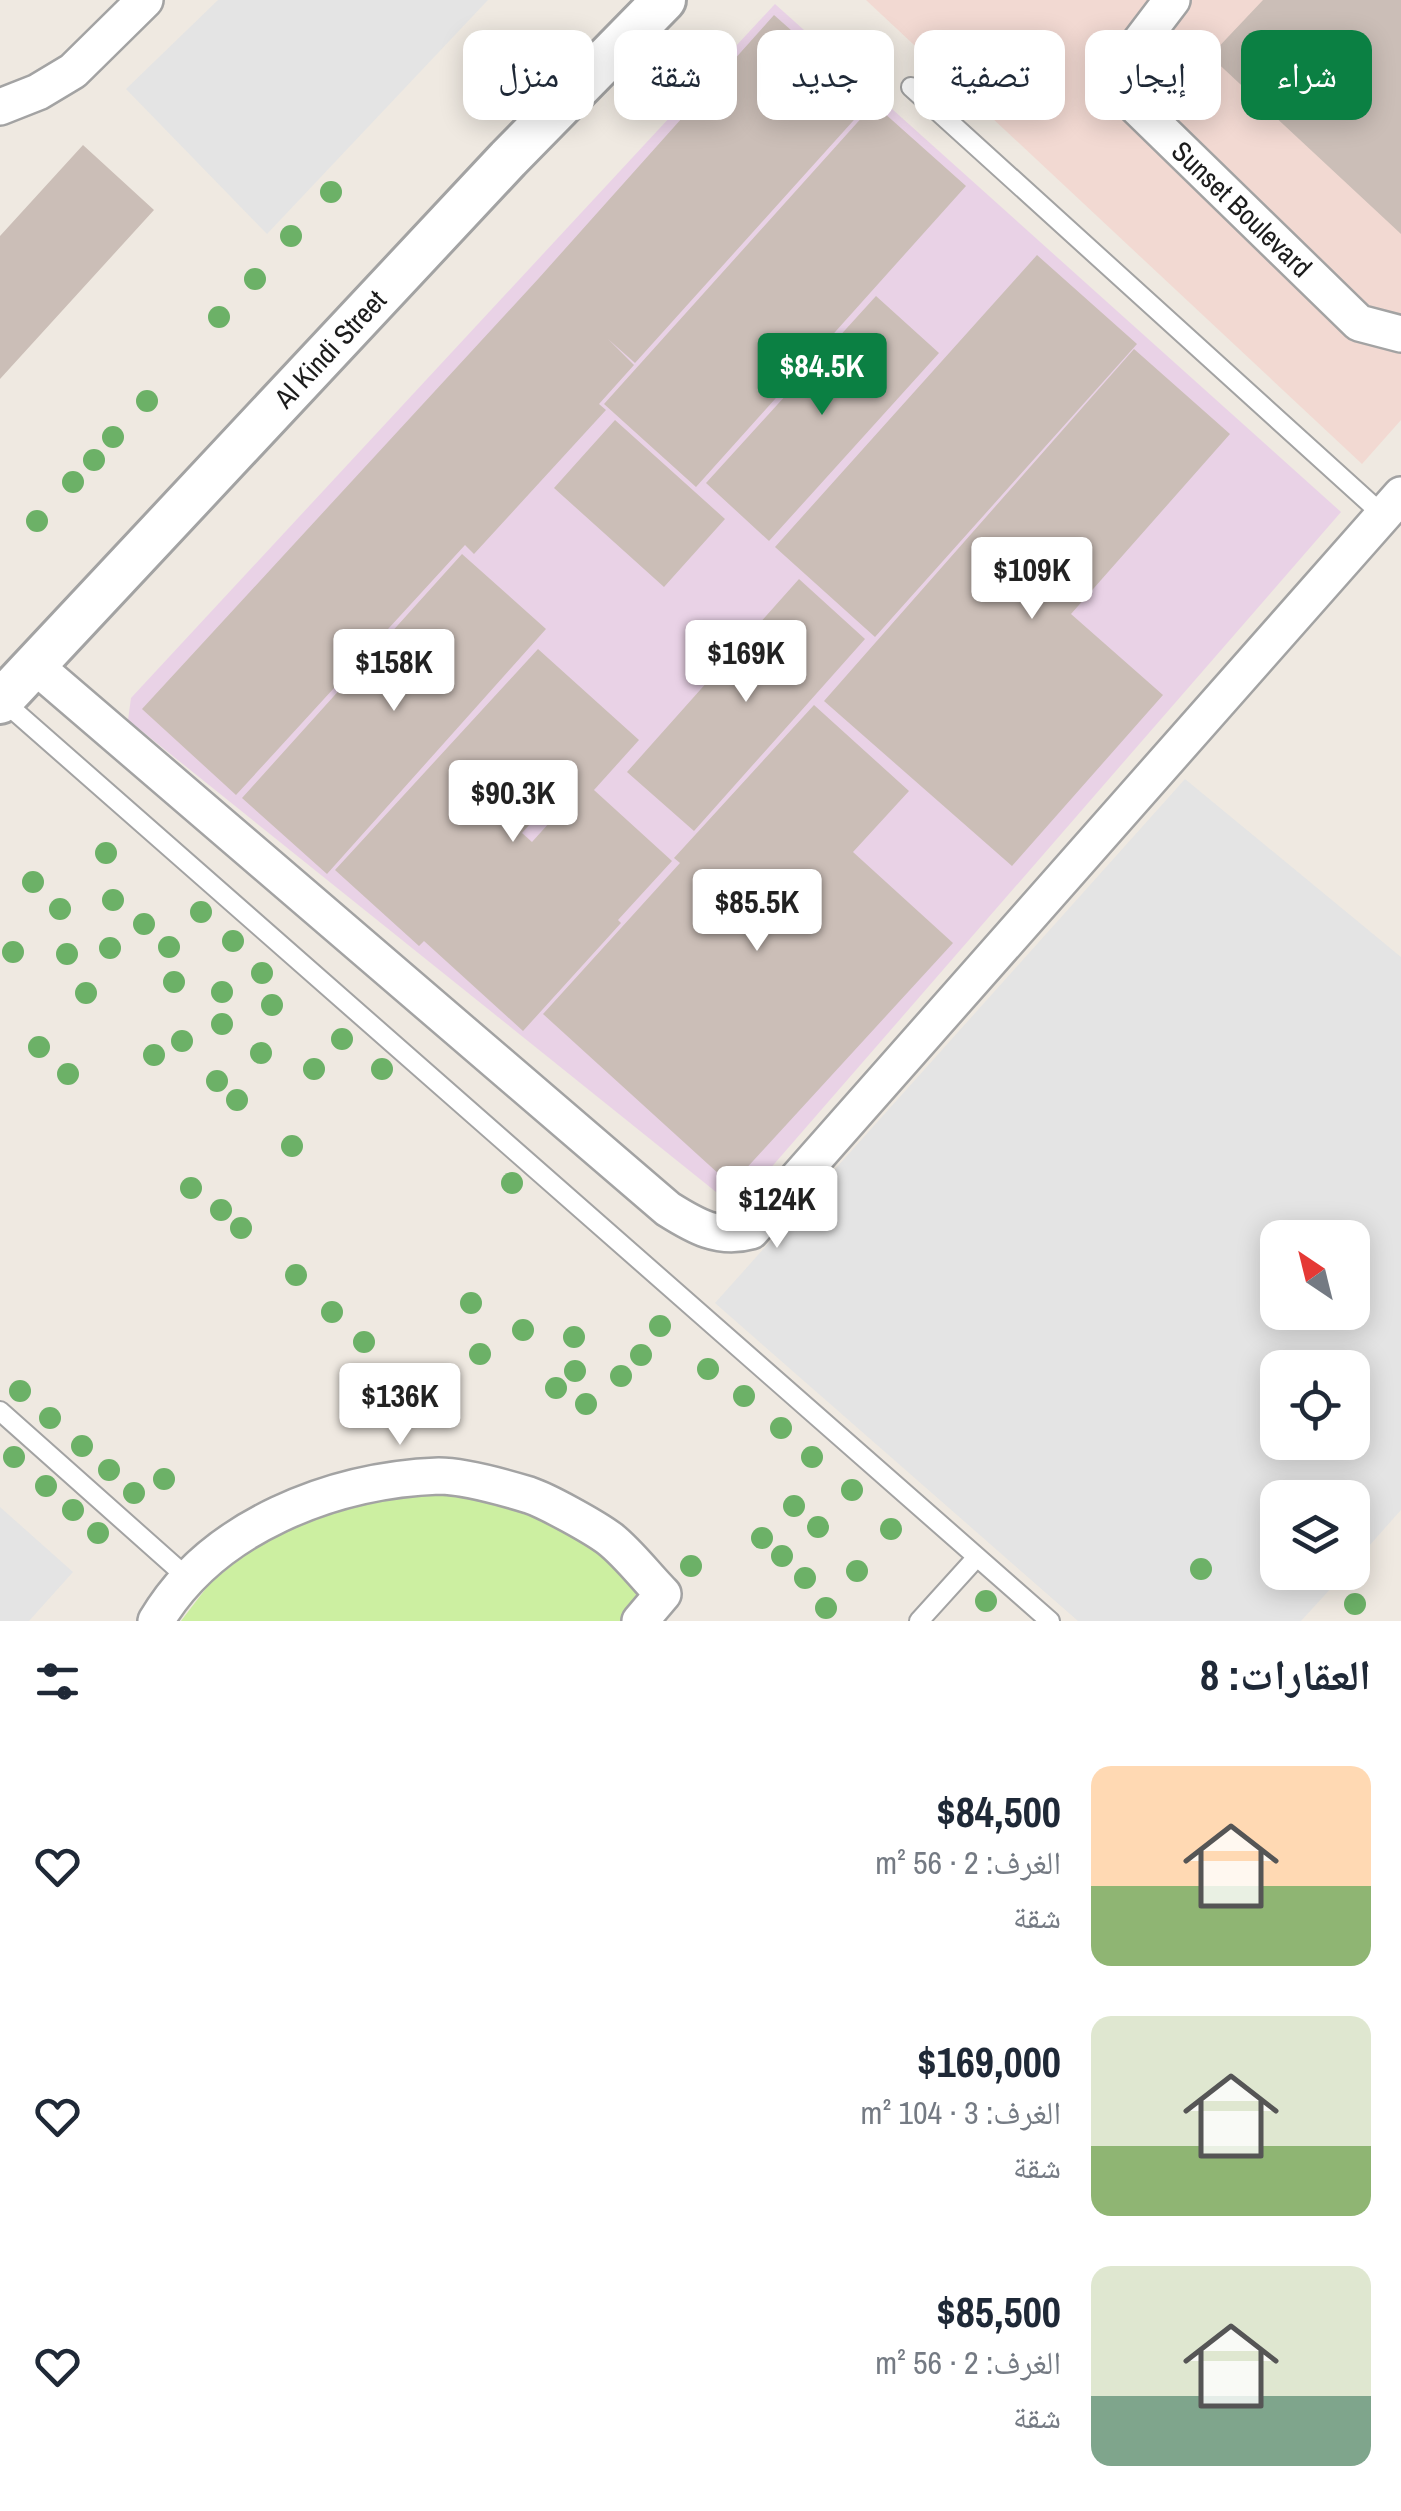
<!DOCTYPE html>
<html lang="ar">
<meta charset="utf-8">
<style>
body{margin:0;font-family:"Archivo Narrow","Noto Naskh Arabic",sans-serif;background:#f6f6f7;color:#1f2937;direction:rtl;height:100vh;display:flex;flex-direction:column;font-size:38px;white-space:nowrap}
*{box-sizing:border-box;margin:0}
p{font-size:32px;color:#747a83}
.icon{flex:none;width:55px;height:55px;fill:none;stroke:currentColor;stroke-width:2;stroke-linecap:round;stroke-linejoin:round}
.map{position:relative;height:1621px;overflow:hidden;direction:ltr}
.details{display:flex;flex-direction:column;background:#fff;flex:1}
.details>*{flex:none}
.hud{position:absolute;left:30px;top:30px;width:1342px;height:90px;direction:rtl;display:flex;gap:20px}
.needle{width:65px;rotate:325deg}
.buttons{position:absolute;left:1260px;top:1220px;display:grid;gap:20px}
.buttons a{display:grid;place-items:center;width:110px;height:110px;border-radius:20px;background:#fff;box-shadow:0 5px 25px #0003;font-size:50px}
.price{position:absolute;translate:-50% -85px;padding:0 22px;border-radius:10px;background:#fff;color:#222;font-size:32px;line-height:65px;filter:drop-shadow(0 2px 5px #0008)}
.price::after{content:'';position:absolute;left:50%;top:60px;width:30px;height:22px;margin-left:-15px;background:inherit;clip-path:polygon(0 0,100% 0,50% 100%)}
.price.on{background:#0b8043;color:#fff}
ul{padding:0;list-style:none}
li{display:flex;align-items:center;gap:30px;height:250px;padding:0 30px}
li span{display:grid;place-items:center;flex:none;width:280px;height:200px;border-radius:20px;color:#555}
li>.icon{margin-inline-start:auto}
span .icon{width:120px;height:120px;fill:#fffc;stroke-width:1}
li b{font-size:42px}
h2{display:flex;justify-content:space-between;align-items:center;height:120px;padding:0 30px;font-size:42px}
.tag{padding:0 35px;border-radius:20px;background:#fff;box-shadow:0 5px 25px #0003;font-size:35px;line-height:90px}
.tag.on{background:#0b8043;color:#fff}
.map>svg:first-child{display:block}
</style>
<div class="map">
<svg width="1401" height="1621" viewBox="0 0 1401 1621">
<rect width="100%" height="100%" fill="#efe9e1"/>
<path fill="#e9d2e6" d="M775 4 1341 512 736 1208 128 720 131 698Z"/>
<path fill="#f2d9d2" d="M866 0H1401V420L1362 464Z"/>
<path fill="#ccefa1" d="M419 1485 497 1495 567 1526 609 1557 647 1598 626 1621H181L210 1583 271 1534 342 1500Z"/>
<path fill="#e4e4e4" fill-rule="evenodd" d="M218 0H488L267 234 126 89Z
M1185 779 1401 957V1510L1353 1564 1352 1498H1278V1572L1345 1573 1301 1621H1078L715 1303ZM1278 1238H1352V1312H1278ZM1278 1368H1352V1442H1278Z
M0 1507 73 1572 29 1621H0Z"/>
<path fill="#cbbeb7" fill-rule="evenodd" d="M1263 0H1401V234L1210 56Z
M774 15 871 101 635 363 608 339 634 365 599 404 606 410 474 554 465 545 236 795 142 709 539 278Z
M874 104 966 186 696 487 604 404Z
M83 145 154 210 0 379V236Z
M1037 255 1137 344 875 637 775 547Z
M876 296 939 353 769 541 706 483Z
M1134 349 1230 434 1071 614 1163 695 1012 866 824 701Z
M615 420 725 519 664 587 554 488Z
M462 554 546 629 327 874 242 798Z
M799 579 865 639 694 831 627 772Z
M538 649 639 740 594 790 672 861 618 920 621 923 523 1031 424 941 419 946 335 870ZM549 803 559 812 532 842 522 833Z
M814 705 909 791 853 852 953 943 731 1185 543 1014 680 863 674 858Z"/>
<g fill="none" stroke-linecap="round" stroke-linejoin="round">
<g stroke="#a3a3a3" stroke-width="22">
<path id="service" d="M911 87 1383 515
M2 700 1050 1621
M0 1411 190 1580
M919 1621 977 1557"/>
</g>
<g stroke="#a3a3a3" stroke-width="40">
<path id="minor" d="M1172 0 1137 46 1134 104 1359 323 1401 334
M0 107 38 92 73 71 145 0
M33 664 668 1209C695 1226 719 1240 751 1231L1401 495
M156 1621C212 1526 333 1480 439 1476 462 1476 506 1488 529 1495 547 1501 594 1527 610 1539 629 1554 646 1577 663 1594L640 1621"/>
</g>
<g stroke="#a3a3a3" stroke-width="48">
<path id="tertiary" d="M0 702 508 159 664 0"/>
</g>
<use href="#service" stroke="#fff" stroke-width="18"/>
<use href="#minor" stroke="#fff" stroke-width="35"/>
<use href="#tertiary" stroke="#fff" stroke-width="42"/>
</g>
<g fill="#6cb167">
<circle cx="331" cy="192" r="11"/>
<circle cx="291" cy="236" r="11"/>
<circle cx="255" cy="279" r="11"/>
<circle cx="219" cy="317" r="11"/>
<circle cx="147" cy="401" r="11"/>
<circle cx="113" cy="437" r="11"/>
<circle cx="94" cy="460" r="11"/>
<circle cx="73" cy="482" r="11"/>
<circle cx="37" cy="521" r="11"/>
<circle cx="106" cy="853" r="11"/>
<circle cx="33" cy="882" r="11"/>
<circle cx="113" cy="900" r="11"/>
<circle cx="60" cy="909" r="11"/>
<circle cx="201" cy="912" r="11"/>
<circle cx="144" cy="924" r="11"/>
<circle cx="233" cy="941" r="11"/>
<circle cx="169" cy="947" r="11"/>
<circle cx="110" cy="948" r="11"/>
<circle cx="13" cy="952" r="11"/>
<circle cx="67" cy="954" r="11"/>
<circle cx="262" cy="973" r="11"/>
<circle cx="174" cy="982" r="11"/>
<circle cx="222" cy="992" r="11"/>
<circle cx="86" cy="993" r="11"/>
<circle cx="272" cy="1005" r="11"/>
<circle cx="222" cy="1024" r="11"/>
<circle cx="342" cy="1039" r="11"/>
<circle cx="182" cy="1041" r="11"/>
<circle cx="39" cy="1047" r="11"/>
<circle cx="261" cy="1053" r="11"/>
<circle cx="154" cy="1055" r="11"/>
<circle cx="314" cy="1069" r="11"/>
<circle cx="382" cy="1069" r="11"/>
<circle cx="68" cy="1074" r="11"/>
<circle cx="217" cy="1081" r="11"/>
<circle cx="237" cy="1100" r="11"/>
<circle cx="292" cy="1146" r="11"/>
<circle cx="512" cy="1183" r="11"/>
<circle cx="191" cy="1188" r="11"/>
<circle cx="221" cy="1210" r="11"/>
<circle cx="241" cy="1228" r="11"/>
<circle cx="296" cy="1275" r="11"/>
<circle cx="471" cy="1303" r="11"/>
<circle cx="332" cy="1312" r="11"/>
<circle cx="660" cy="1326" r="11"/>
<circle cx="523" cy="1330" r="11"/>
<circle cx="574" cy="1337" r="11"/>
<circle cx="364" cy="1342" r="11"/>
<circle cx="480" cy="1354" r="11"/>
<circle cx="641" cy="1355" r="11"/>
<circle cx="708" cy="1369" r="11"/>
<circle cx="575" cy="1371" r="11"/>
<circle cx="621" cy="1376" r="11"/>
<circle cx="556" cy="1388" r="11"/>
<circle cx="20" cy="1391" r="11"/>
<circle cx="744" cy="1396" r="11"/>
<circle cx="586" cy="1404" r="11"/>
<circle cx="50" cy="1418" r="11"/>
<circle cx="781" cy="1428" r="11"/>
<circle cx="82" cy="1446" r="11"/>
<circle cx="14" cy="1457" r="11"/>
<circle cx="812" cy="1457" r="11"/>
<circle cx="109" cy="1470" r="11"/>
<circle cx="164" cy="1479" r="11"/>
<circle cx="46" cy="1486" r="11"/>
<circle cx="852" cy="1490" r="11"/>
<circle cx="134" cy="1493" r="11"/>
<circle cx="794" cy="1506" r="11"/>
<circle cx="73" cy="1510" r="11"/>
<circle cx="818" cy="1527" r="11"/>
<circle cx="891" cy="1529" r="11"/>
<circle cx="98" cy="1533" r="11"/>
<circle cx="762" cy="1538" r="11"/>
<circle cx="782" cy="1556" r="11"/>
<circle cx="691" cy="1566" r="11"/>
<circle cx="1201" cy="1569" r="11"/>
<circle cx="857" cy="1571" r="11"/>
<circle cx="805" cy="1578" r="11"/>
<circle cx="986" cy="1601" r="11"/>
<circle cx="1355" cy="1604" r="11"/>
<circle cx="826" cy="1608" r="11"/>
</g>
<g text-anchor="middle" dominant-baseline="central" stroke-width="8" stroke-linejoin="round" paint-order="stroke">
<g font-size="28" fill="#1c1c1c" stroke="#fff">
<text transform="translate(1242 209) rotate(44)">Sunset Boulevard</text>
<text transform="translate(330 349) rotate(-47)">Al Kindi Street</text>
</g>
</g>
</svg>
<div class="buttons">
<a><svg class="needle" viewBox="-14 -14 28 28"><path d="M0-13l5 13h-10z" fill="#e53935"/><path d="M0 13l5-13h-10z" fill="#747a83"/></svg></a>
<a><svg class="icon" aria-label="locate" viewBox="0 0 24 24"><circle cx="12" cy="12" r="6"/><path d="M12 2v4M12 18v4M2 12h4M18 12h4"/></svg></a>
<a><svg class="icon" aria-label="layers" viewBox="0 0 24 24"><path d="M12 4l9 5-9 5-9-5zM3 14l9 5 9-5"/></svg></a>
</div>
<b class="price on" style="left:822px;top:418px">$84.5K</b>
<b class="price" style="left:1032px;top:622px">$109K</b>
<b class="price" style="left:746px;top:705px">$169K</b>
<b class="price" style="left:394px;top:714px">$158K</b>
<b class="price" style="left:513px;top:845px">$90.3K</b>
<b class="price" style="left:757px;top:954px">$85.5K</b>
<b class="price" style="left:777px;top:1251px">$124K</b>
<b class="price" style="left:400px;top:1448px">$136K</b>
<div class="hud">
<a class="tag on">شراء</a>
<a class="tag">إيجار</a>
<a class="tag">تصفية</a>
<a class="tag">جديد</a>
<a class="tag">شقة</a>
<a class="tag">منزل</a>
</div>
</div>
<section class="details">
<h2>العقارات: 8<svg class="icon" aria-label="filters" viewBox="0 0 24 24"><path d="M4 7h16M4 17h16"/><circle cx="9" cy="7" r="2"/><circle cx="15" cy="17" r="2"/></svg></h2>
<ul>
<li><span style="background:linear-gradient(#ffd9b3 60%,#8fb573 0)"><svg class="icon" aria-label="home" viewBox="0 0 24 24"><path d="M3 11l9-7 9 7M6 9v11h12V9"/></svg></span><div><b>$84,500</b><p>الغرف: 2 · 56 m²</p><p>شقة</p></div><svg class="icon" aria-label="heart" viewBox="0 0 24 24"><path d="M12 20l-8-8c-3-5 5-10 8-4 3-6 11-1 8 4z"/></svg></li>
<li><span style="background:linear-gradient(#dfe7d0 65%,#8fb573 0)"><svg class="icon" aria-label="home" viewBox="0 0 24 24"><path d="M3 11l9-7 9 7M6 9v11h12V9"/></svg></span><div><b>$169,000</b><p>الغرف: 3 · 104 m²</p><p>شقة</p></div><svg class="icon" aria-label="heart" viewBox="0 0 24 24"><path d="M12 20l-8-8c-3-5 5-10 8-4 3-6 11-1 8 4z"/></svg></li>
<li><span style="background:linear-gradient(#dfe7d0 65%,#7fa58c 0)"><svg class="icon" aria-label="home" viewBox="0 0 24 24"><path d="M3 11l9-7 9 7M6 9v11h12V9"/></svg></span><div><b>$85,500</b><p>الغرف: 2 · 56 m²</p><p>شقة</p></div><svg class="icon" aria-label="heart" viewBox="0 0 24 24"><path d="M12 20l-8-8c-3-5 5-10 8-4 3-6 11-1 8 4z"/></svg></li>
</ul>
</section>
